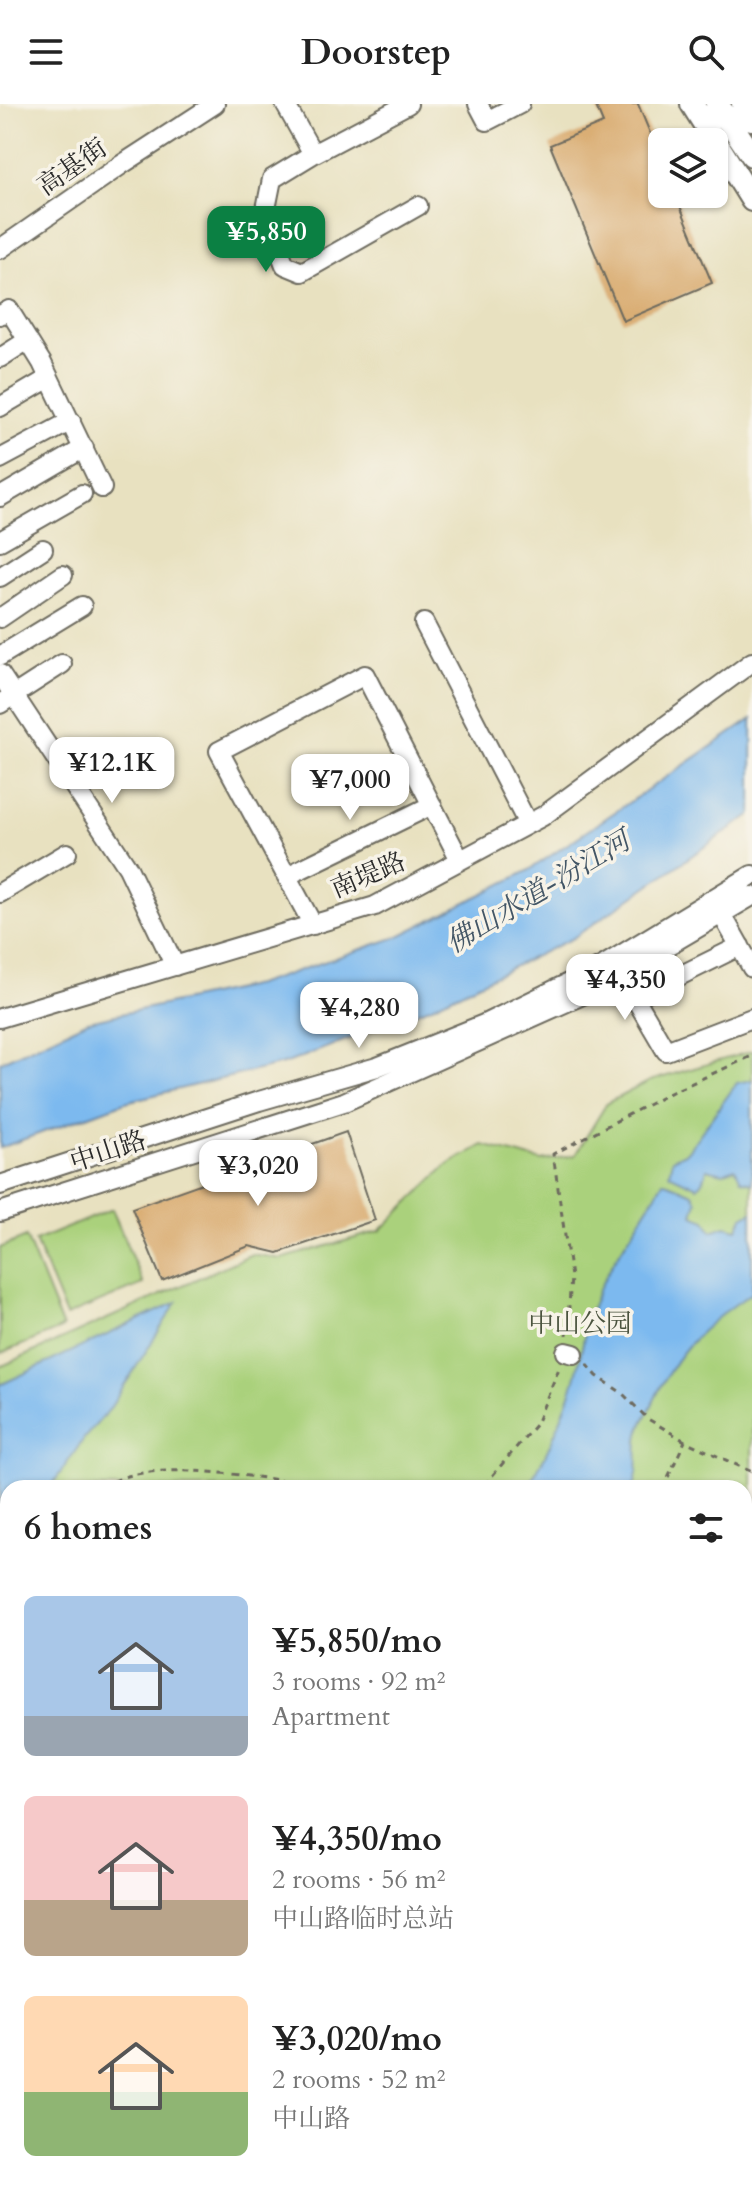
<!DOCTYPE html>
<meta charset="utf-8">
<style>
body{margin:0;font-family:Cardo,"Noto Serif SC",serif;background:#f2f2f2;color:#222;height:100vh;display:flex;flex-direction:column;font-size:30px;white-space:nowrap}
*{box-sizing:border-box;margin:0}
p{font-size:26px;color:#767676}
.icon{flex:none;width:44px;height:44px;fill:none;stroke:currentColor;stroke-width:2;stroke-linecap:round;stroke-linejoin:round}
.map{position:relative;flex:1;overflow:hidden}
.panel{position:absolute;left:0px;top:1376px;width:752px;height:714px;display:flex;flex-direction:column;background:#fff;border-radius:24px 24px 0 0;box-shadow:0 2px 6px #0004}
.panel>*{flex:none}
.controls{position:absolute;left:648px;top:24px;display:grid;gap:16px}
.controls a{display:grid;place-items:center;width:80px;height:80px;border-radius:12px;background:#fff;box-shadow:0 2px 6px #0004;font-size:40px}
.price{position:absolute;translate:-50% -68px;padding:0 18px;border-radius:16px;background:#fff;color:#222;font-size:26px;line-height:52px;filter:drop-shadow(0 2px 4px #0008)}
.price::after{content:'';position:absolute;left:50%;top:48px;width:24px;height:18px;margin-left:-12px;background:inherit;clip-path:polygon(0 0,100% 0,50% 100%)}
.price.current{background:#0b8043;color:#fff}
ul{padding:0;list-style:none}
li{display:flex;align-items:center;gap:24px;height:200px;padding:0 24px}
li span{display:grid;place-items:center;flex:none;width:224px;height:160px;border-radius:12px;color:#555}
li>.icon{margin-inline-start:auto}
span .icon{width:96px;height:96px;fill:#fffc;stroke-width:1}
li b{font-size:34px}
h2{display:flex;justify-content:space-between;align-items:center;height:96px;padding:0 24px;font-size:34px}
header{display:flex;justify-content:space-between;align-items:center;height:104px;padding:0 24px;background:#fff;font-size:36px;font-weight:800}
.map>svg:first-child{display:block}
</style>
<header><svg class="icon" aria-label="menu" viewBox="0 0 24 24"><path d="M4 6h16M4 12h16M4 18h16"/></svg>Doorstep<svg class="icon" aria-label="search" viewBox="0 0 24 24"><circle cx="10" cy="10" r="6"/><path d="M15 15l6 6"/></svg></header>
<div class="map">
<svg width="752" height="2089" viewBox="0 0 752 2089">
<rect width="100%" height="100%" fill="#f7f3e8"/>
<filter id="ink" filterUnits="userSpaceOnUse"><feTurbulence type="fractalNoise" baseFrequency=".0125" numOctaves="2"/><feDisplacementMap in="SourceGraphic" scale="16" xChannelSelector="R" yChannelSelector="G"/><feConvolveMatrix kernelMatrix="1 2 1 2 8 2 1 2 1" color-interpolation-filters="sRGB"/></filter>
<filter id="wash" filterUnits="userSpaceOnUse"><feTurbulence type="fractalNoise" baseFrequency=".006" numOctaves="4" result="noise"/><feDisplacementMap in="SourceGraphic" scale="32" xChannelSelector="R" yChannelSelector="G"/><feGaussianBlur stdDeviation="1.8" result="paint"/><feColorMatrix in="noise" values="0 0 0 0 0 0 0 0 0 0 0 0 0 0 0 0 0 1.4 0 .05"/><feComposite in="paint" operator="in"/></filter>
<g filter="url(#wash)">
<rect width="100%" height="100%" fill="#e8e1c0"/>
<path fill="#aad17b" stroke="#6a7e53" stroke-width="2" d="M752 947V2023L744 2031V1384H8V1983L0 1989V1263L252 1150 281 1155 380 1127 446 1062 483 1041 542 1057 575 1051 607 999 650 977Z
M112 1105 143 1180 66 1212 35 1137Z
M26 1133 63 1224 0 1250V1144Z
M136 2082H695L688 2089H139Z"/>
<path fill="#7cb9ef" stroke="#54728d" stroke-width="2" d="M752 615V710L573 834 432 902 287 959 125 998 0 1044V958L88 917 256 881 397 833 528 767Z
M752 976V1079L741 1076 735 1064 723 1069 707 1065 703 1078 697 1083 669 1070 672 1055 687 1048 737 979Z
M663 1077 693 1089 697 1097 693 1111 706 1116 712 1127 725 1122 738 1125 743 1113 752 1108V1189C703 1221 676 1247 652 1301 648 1310 641 1320 639 1330 635 1348 641 1367 633 1384H523C540 1374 567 1300 574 1279 582 1252 584 1221 595 1195 612 1153 642 1118 663 1077Z
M177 1198 109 1306 85 1333 50 1384H8V1468L0 1493V1281Z
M744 1462 752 1463V1940L744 1941Z
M0 1631 8 1686V1912L0 1919Z"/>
<g id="blocks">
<path fill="#daae75" d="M595 0H638L662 58V90H675L712 179 623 217 550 41 603 19Z
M346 1028 375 1116 278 1149 249 1142 162 1177 132 1104Z"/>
</g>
</g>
<g filter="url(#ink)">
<use href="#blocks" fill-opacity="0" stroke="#6d6b5f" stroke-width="2"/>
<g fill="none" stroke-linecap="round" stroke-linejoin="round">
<g stroke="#6d6b5f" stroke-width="22">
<path id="minor" d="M285 0 313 50 272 75 265 110 285 161 302 168 418 102
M478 0 487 17 520 0
M313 50 408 0
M0 145 121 61 215 0
M0 211 9 206 42 259 102 384
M0 254 28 236
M0 303 49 274
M0 355 71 317
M0 393 84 344
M0 437 82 390
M0 473 43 445
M0 514 63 471
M424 519 528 720
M0 552 82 502
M0 570 128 764 175 862
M0 600 62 560
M287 772 432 701
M0 789 67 749
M716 800 752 864
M313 821 219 647 365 571 460 756
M740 842 635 894 666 947 752 914
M0 914 375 802 543 712 752 558
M0 1081 259 997 377 963 484 920 601 863 752 771
M0 1108 344 998 587 889 752 792
M566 1248 574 1250
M744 2041 752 2034
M702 2089 707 2082"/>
</g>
<g stroke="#6d6b5f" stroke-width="26">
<path id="major" d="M692 0 752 96
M717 0 752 51
M743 0 752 15"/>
</g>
<path stroke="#6d6b5f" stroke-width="3" stroke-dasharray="6 6" stroke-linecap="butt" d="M567 1231 571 1173 553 1050 672 988 752 952
M587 1260 597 1272 622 1289 648 1315 685 1337 752 1368
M104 1384C141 1349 280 1377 330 1384
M460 1384 487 1378 536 1320 560 1262
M663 1384 685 1337
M0 1696 8 1695
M0 1952 8 1951
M744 1960 752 1957"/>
<use href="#minor" stroke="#fff" stroke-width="18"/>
<use href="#major" stroke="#fff" stroke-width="22"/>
</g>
</g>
<g text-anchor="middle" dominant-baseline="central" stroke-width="7" stroke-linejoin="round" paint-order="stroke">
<g font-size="26" fill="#2b2b2b" stroke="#f7f3e8">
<text transform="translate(72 63) rotate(-35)">高基街</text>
<text transform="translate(368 771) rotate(-23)">南堤路</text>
<text transform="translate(108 1047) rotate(-18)">中山路</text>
</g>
<g font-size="26" fill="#4b543f" stroke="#f7f3e8">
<text x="580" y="1219">中山公园</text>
</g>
<g font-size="28" font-style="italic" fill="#435666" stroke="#f7f3e8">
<text transform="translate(538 788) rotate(-31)">佛山水道-汾江河</text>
</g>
</g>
</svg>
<div class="controls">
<a><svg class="icon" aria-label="layers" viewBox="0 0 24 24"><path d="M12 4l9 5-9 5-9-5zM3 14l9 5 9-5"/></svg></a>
</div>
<b class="price current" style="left:266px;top:170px">¥5,850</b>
<b class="price" style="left:112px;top:701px">¥12.1K</b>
<b class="price" style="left:350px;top:718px">¥7,000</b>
<b class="price" style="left:625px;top:918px">¥4,350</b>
<b class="price" style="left:359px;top:946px">¥4,280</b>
<b class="price" style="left:258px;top:1104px">¥3,020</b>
<section class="panel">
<h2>6 homes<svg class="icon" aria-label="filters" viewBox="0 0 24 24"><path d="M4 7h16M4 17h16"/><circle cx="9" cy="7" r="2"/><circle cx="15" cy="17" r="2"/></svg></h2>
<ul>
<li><span style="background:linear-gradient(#a9c7e8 75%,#9aa5b1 0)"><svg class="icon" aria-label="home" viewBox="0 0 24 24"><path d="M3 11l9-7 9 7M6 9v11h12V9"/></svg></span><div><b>¥5,850/mo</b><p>3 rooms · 92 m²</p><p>Apartment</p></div></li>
<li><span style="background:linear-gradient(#f6c9c9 65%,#b9a48a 0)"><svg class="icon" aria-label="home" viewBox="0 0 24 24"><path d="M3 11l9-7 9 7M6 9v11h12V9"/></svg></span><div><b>¥4,350/mo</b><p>2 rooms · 56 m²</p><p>中山路临时总站</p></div></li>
<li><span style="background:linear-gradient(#ffd9b3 60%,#8fb573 0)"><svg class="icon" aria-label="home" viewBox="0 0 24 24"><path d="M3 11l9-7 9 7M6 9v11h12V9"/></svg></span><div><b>¥3,020/mo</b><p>2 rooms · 52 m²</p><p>中山路</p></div></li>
</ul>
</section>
</div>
